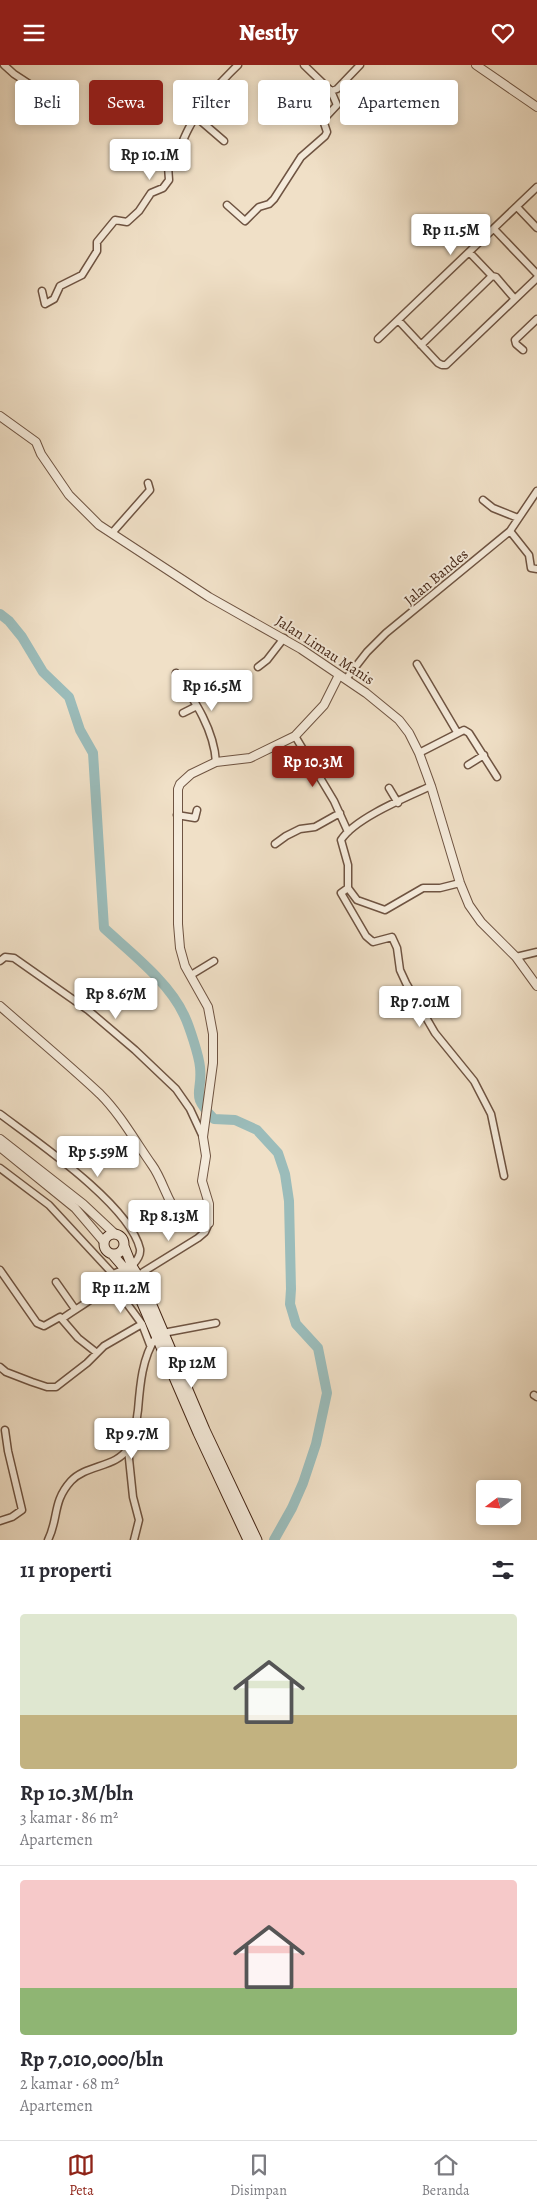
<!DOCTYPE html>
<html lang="id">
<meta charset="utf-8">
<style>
body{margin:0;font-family:Alegreya,serif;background:#f2f2f3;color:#2b2b33;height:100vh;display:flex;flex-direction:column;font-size:19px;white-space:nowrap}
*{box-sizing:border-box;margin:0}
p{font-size:16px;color:#7c7c81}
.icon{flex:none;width:28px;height:28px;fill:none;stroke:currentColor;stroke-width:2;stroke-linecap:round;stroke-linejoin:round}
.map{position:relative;height:1475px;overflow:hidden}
.panel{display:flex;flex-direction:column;background:#fff;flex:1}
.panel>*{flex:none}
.guide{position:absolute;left:15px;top:15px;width:508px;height:45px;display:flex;gap:10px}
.needle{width:32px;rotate:254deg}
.tools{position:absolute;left:476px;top:1415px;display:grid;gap:10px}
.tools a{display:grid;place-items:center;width:45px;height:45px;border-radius:5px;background:#fff;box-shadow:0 2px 8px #0003;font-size:25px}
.price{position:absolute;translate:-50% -42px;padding:0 11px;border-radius:5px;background:#fff;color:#222;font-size:16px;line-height:32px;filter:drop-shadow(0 1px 2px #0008)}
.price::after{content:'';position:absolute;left:50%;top:30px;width:15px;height:11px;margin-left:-8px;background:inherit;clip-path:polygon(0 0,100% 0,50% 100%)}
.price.current{background:#8f2418;color:#fff}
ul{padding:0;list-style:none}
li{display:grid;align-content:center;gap:10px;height:265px;padding:0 20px}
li+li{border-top:1px solid #e1e1e2}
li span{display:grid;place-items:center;height:155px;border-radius:5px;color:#555}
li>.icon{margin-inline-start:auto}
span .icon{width:90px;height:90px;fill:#fffc;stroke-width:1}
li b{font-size:21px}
h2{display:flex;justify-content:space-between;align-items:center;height:60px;padding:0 20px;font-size:21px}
.pill{padding:0 18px;border-radius:5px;background:#fff;box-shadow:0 2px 8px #0003;font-size:18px;line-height:45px}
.pill.current{background:#8f2418;color:#fff}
header{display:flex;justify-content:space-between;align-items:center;height:65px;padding:0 20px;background:#8f2418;color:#fff;font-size:22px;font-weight:800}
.tab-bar{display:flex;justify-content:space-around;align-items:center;height:70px;border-top:1px solid #e1e1e2;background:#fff;font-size:14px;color:#7c7c81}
.tab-bar a{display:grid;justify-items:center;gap:2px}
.tab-bar .current{color:#8f2418}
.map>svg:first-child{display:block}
</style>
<header><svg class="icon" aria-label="menu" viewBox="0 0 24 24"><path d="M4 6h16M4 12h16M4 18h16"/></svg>Nestly<svg class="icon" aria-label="heart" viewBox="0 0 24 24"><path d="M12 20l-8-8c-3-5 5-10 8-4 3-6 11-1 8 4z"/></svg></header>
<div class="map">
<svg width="537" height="1475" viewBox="0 0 537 1475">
<rect width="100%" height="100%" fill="#f0e0c7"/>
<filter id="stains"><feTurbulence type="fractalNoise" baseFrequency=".004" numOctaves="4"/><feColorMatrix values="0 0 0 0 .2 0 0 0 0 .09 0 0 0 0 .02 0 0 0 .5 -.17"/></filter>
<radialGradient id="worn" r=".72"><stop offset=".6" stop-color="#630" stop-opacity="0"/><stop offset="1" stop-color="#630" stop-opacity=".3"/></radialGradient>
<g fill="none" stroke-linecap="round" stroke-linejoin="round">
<path stroke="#9bbcba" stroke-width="10" d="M0 549 9 556 22 572 43 607 69 632 80 665 93 688 104 863C130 887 169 917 184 950 189 960 199 991 200 1002 203 1030 189 1028 214 1054L235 1055 257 1065 278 1088 285 1109 289 1136 291 1224 290 1239 296 1259 318 1283 327 1328 316 1379 303 1418 292 1443 274 1475"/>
<g stroke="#6f5442" stroke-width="9">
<path id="minor" d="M4 0 14 9 40 26
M304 0 331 26 337 24 360 0
M195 51 224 76
M227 140 245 156 259 142 269 139 274 134 301 92 325 71 327 67 323 55 337 40 331 26
M517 142 537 163
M495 165 537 209
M469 187 492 211
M42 226 45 239 54 234 60 221 82 210 97 186V177L115 155 127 157 139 146 151 128 163 123 169 115 168 101C181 86 181 77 190 61 202 38 220 17 238 0
M399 256 438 298 442 300H446L537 213
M378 274 537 122
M421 280 492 211 496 212 514 233
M523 285 516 279 515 275 537 254
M483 435 493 443 518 453
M510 466 529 490 531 503 537 504
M112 468 150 425 148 418
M417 599 457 667
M258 602 267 595 284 573
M176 608C194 635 214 664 216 697
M346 614 367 587 386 568 510 466 537 426
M183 648 197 641
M295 671 334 736 348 767
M419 688 464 665 469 668 497 712
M468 700 484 690
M431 721C407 732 355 753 341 775L348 800V823L357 835 385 845 423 823H440L460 818
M389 723 398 738
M177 750 195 753 197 745
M275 779 286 771 300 764 315 762 340 748
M348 823 341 828 366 871 373 877 392 872 397 883 400 905 406 918 435 968 474 1016 491 1049 504 1111
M516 892 537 887
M0 896 5 892 14 893 88 945 135 985 176 1024 190 1044 203 1072
M191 910 214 896
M0 1049C36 1076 130 1140 140 1184 141 1191 136 1196 132 1201
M0 1103 49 1140 113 1209 125 1204
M0 1205 37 1258 44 1261 60 1252 78 1273 97 1288
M143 1207 198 1173 205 1167 209 1158
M56 1217 75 1244
M127 1220 124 1224 125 1236 142 1259 150 1280
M62 1254C74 1244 113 1225 113 1209
M163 1268 216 1258
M0 1302 6 1307 32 1317 47 1322H56L87 1298 104 1281 142 1259
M534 1330 537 1332
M128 1384 133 1432 139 1455 134 1475
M0 1456 12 1452 22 1445 8 1386 5 1365
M48 1475C59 1453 52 1437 71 1416 87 1399 117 1403 129 1382 136 1371 136 1357 138 1345 140 1320 142 1293 156 1272"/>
</g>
<g stroke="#6f5442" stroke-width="10">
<path id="tertiary" d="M476 0 537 42
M0 351 36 377 41 389 69 430 99 460 209 532 301 584 366 628 399 655 409 668 419 688 431 721 460 818 469 840 481 857 516 892 537 921
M0 941C33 970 68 999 100 1029 121 1050 135 1076 152 1100 169 1123 171 1168 209 1158V1139L202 1116 206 1091 203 1072 213 998V969L208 942 185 901 180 883 178 859V724L180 719 191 709 216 697 250 693 295 671 324 640 339 610
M0 1074 83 1139 115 1169
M0 1082 75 1143 104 1177"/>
</g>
<g stroke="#442515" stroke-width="11">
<path id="secondary" d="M104 1179a10 10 0 1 1 20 0a10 10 0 1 1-20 0Z
M124 1181 132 1201 143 1219 205 1365 257 1475
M112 1189 125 1204 132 1215 198 1368 248 1475"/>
</g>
<use href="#minor" stroke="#f5ebdb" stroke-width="6"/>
<use href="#tertiary" stroke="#f5ebdb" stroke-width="8"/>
<use href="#secondary" stroke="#f5ebdb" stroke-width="9"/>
</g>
<g text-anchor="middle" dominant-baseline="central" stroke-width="4" stroke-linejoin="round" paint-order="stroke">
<g font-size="15" fill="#442515" stroke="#f5ebdb">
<text transform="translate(436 512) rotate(-40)">Jalan Bandes</text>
<text transform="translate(325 585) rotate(33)">Jalan Limau Manis</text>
</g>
</g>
<rect width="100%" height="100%" filter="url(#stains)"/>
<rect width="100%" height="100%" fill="url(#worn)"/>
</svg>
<div class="tools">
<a><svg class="needle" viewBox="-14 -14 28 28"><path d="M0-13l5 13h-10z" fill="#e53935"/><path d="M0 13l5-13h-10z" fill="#7c7c81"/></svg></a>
</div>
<b class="price" style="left:150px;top:116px">Rp 10.1M</b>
<b class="price" style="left:451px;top:191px">Rp 11.5M</b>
<b class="price" style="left:212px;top:647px">Rp 16.5M</b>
<b class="price current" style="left:313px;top:723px">Rp 10.3M</b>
<b class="price" style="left:116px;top:955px">Rp 8.67M</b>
<b class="price" style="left:420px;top:963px">Rp 7.01M</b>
<b class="price" style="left:98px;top:1113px">Rp 5.59M</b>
<b class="price" style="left:169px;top:1177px">Rp 8.13M</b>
<b class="price" style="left:121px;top:1249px">Rp 11.2M</b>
<b class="price" style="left:192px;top:1324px">Rp 12M</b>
<b class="price" style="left:132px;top:1395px">Rp 9.7M</b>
<div class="guide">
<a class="pill">Beli</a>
<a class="pill current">Sewa</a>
<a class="pill">Filter</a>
<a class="pill">Baru</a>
<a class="pill">Apartemen</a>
</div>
</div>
<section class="panel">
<h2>11 properti<svg class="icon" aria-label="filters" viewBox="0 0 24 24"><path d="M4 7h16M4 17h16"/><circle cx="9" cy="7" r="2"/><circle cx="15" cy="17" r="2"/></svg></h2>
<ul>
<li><span style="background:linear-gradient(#dfe7d0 65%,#c2b280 0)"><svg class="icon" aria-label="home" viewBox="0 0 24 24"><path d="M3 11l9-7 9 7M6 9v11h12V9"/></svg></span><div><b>Rp 10.3M/bln</b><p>3 kamar · 86 m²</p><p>Apartemen</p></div></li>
<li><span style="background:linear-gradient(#f6c9c9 70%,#8fb573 0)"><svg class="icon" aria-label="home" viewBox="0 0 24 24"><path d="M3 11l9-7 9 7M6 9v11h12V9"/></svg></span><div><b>Rp 7,010,000/bln</b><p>2 kamar · 68 m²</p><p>Apartemen</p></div></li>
</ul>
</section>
<nav class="tab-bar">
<a class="current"><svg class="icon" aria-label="map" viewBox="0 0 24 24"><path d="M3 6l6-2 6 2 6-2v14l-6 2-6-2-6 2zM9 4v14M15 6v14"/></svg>Peta</a>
<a><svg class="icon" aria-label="saved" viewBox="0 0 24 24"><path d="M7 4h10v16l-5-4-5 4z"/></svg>Disimpan</a>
<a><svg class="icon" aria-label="home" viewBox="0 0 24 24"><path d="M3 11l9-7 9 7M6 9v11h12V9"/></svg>Beranda</a>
</nav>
